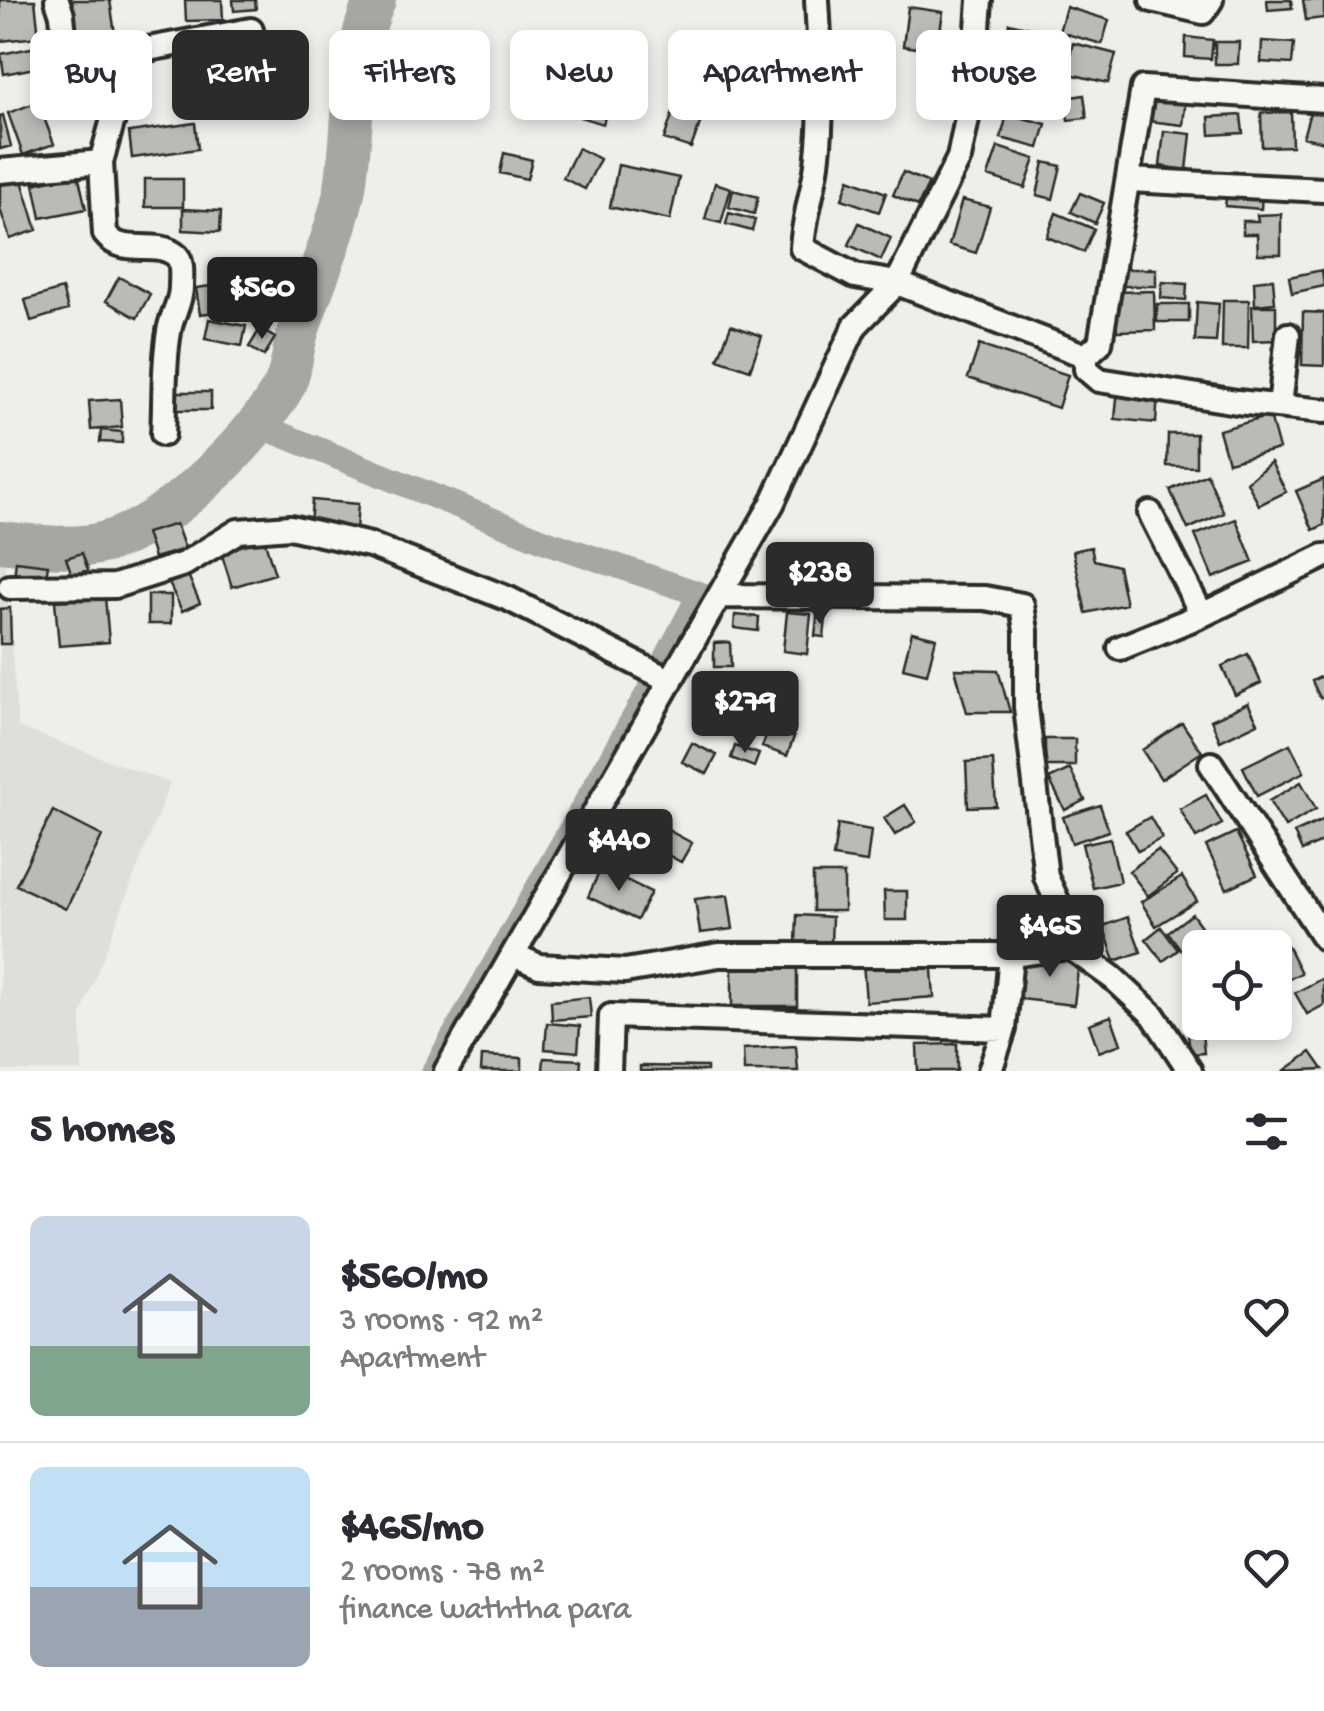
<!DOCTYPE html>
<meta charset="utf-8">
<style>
body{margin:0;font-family:"Gochi Hand",sans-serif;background:#f7f7f7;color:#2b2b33;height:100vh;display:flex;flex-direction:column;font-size:38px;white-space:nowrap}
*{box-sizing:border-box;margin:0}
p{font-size:32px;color:#7c7c81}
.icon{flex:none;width:55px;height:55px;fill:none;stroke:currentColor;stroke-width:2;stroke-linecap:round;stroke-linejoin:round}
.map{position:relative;height:1071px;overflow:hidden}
.side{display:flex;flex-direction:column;background:#fff;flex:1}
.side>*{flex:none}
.top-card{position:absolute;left:30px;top:30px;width:1265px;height:90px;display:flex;gap:20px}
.tools{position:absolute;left:1182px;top:930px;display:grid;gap:20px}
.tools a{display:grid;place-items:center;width:110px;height:110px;border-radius:15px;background:#fff;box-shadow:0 5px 15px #0003;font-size:50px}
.price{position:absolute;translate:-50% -85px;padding:0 22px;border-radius:10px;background:#2b2b2b;color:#fff;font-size:32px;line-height:65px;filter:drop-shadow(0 2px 5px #0008)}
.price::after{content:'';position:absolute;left:50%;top:60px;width:30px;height:22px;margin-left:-15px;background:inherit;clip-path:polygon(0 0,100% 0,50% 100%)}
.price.selected{background:#222;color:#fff}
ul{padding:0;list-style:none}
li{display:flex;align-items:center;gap:30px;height:250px;padding:0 30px}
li+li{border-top:2px solid #e1e1e2}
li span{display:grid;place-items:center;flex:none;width:280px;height:200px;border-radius:15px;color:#555}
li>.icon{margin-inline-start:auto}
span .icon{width:120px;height:120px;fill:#fffc;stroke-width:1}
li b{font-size:42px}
h2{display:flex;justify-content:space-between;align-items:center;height:120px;padding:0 30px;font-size:42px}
.pill{padding:0 35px;border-radius:15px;background:#fff;box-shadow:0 5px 15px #0003;font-size:35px;line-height:90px}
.pill.selected{background:#2b2b2b;color:#fff}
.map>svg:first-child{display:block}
</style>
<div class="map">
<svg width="1324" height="1071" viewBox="0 0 1324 1071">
<rect width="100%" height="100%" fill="#eeeeea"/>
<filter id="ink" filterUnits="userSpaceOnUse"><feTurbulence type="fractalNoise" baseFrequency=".01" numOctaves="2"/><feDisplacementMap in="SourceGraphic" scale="20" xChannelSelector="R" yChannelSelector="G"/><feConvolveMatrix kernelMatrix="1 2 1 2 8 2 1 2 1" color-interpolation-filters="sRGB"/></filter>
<g filter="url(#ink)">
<path fill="#dededb" d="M0 555 4 556 18 727 170 783 81 1015 82 1071H0Z"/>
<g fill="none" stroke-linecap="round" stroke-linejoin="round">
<path stroke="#a6a6a3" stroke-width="25" d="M258 425 547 542 700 594 667 657
M434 1071 653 684"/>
<path stroke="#a6a6a3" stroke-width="42" d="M0 542C33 545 74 551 106 542 167 525 250 444 282 390 292 374 292 350 298 332 313 283 336 237 345 187 355 124 349 59 375 0"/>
</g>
<path fill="#babab7" stroke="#2b2b2b" stroke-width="2.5" d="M0 0H35L39 37 0 41Z
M69 0H110L115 34 75 40Z
M185 0H222L223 20 186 21Z
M233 0H255L256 9 234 11Z
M1267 0H1291L1292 8 1268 10Z
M1303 0H1324V18L1306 20Z
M908 7 943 12 937 51 903 46Z
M1066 7 1109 20 1102 44 1059 32Z
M1009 23 1043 31 1033 70 999 61Z
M1186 37 1213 40 1211 59 1185 57Z
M1262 41 1294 43 1292 64 1261 62Z
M1215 42H1239L1238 64H1215Z
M56 43 60 63 4 74 1 54Z
M1073 43 1116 54 1108 83 1066 73Z
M589 90 611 97 603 124 580 117Z
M1151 94 1186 97 1183 125 1148 121Z
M1084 95 1087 118 1068 120 1065 98Z
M38 102 54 144 23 155 8 113Z
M1312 105 1324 109V142L1303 137Z
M674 109 702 118 691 148 664 139Z
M1291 112 1292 146 1262 147 1261 113Z
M1007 114 1046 124 1039 148 1001 138Z
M3 115 11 146 0 149V116Z
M1241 115 1243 133 1210 135 1209 117Z
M195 123 198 149 132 158 129 132Z
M1164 131 1191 134 1187 170 1160 166Z
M998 147 1035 159 1025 188 988 176Z
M578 148 600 159 585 189 563 178Z
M504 153 532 160 527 179 500 173Z
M1044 162 1061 166 1053 199 1037 195Z
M618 165 679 178 670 220 610 207Z
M903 172 929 183 918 206 893 195Z
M20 174 37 230 10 239 0 209V180Z
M78 174 86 209 41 218 34 184Z
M145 179H183V207H145Z
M849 179 886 193 879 212 842 199Z
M715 183 731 188 721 223 705 219Z
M733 190 758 197 754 214 729 207Z
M1227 191 1262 193 1261 209 1225 206Z
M1080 193 1104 203 1095 223 1071 212Z
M962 200 990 207 976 253 949 245Z
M183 209 221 211 220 232 183 230Z
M729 213 755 220 752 231 726 224Z
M1056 213 1094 229 1084 252 1047 237Z
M1281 214V254H1258L1257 234H1243V221H1258L1257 215Z
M859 223 891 238 881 260 849 245Z
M1122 269H1156V286H1122Z
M1322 270 1324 286 1292 293 1289 277Z
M119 277 150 294 137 318 106 301Z
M1273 279 1275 303 1255 305 1254 281Z
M1162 282 1187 284 1186 300 1161 298Z
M226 284 230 310 200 314 196 288Z
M62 289 68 310 31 321 25 300Z
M1154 291 1155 330 1117 331 1115 292Z
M1223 300H1249L1248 348H1222Z
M1197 302 1219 304 1216 342 1195 341Z
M1157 304H1189V322H1157Z
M1252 306H1276V340L1253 341Z
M1303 312 1324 313V366L1302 365Z
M209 319 246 326 242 346 205 339Z
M731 325 762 336 750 370 718 359Z
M260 329 275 338 264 356 249 347Z
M979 345 1068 375 1058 408 968 378Z
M1118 388 1158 392 1156 423 1115 419Z
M175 392H211V410H175Z
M120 399 122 427 91 430 89 401Z
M1270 416 1279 449 1228 462 1219 430Z
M101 430 122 432V443L100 442Z
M1168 434H1196V467L1167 466Z
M1271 462 1286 492 1259 505 1247 482Z
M1207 474 1224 513 1188 529 1170 490Z
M1324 479V525L1313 530 1296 491Z
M312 500 358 504 356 530 310 525Z
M1236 519 1253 562 1213 578 1195 535Z
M176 524 185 549 154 558 146 533Z
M264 539 275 574 232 587 221 552Z
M1091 547 1094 560 1118 566 1126 604 1086 613 1073 551Z
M82 553 88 570 72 575 66 558Z
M16 561 48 565 45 582 14 577Z
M188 575 200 603 182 611 169 583Z
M148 595H171V624H148Z
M105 597 109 642 59 646 55 601Z
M10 608 11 644H0V609Z
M787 612 811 614 807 654 783 651Z
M735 615 759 617 758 631 734 628Z
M817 617 826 618 824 637 815 636Z
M912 632 936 638 927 674 903 668Z
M730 642 731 667H714V643Z
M1248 654 1261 683 1235 695 1222 666Z
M955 669 998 670 1010 712H967Z
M1324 675V696L1320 698 1312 681Z
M720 679 747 690 739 706 713 695Z
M718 702 737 709 727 734 709 727Z
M1248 703 1258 723 1220 741 1211 720Z
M1182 723 1202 752 1161 779 1142 750Z
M769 728 794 737 787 756 762 747Z
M1045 739H1075V766H1045Z
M692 743 717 755 707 774 682 762Z
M1290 744 1304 772 1257 796 1243 767Z
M735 746 759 754 754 767 731 758Z
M993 760 996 806 968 807 966 762Z
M1070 769 1085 800 1065 810 1049 779Z
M1301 782 1316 809 1285 827 1269 801Z
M1206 795 1222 824 1196 838 1180 809Z
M905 805 916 822 895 835 884 818Z
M1100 805 1109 831 1072 843 1063 817Z
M53 811 102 836 66 909 16 885Z
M1150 817 1162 838 1138 851 1126 831Z
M1323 820 1324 841 1302 851 1294 833Z
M838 824 871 830 867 862 833 857Z
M664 828 692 843 681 862 653 847Z
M1236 832 1257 875 1227 889 1206 846Z
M1110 838 1120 882 1093 888 1082 844Z
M1158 850 1177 874 1148 896 1129 871Z
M601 868 651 892 637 920 588 897Z
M813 874H844V911H813Z
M1182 877 1197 901 1156 926 1141 902Z
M884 891H907V920H885Z
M728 895 733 929 700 933 695 899Z
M1192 914 1211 940 1187 958 1168 932Z
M797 915 832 917 831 945 796 944Z
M1128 917 1141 952 1115 961 1103 926Z
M1161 927 1178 950 1163 961 1146 939Z
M1287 945 1301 973 1275 986V951Z
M1025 955 1079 961 1074 1005 1020 999Z
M931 957 934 997 866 1002 863 962Z
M732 965H797V1006H732Z
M1323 978 1324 1005 1307 1014 1295 993Z
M589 997 591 1017 552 1020 551 1001Z
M1111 1016 1121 1044 1099 1052 1089 1024Z
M1201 1022 1204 1053 1190 1054 1187 1023Z
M547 1023 580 1026 578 1052 545 1049Z
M957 1044V1071H918L917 1045Z
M796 1046 798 1071H744L743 1049Z
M1311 1052 1323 1069 1284 1071Z
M482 1056 522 1058V1071H481Z
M544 1058 581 1060 580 1071H543Z
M640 1066 707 1067V1071H640Z"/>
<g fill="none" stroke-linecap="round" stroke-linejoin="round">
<g stroke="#2b2b2b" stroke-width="30">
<path id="minor" d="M57 0 62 15 67 64 251 30
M980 0 974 84 959 158 897 283 1086 356V369L1099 380 1237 402 1324 411
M1152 0 1203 12 1211 0
M101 162 105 234C123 258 156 237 177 256 183 263 181 278 181 287 181 304 171 315 169 332 163 365 165 401 163 434
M0 171 101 162 132 52
M1129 180 1324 190
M1086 356 1100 343 1143 88 1324 100
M1280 406 1288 335
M1150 513 1202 615
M10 587 115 586 184 564 238 531 290 527 370 545 509 599 671 681
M720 596 985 598 1022 605 1026 631V707L1046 877 1066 920 1070 947 1113 978 1153 1015 1190 1071
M1120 648 1202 615 1324 556
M1211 764 1324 938
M514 955 539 966 625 971 719 955H1011L1070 947
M446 1071 772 504 855 326 897 283 855 276 802 248C804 218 813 192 817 164 824 110 820 54 817 0
M609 1071 611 1016 1004 1029
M990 1071 1004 1029 1011 955"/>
</g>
<use href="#minor" stroke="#f6f6f2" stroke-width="22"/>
</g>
</g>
</svg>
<div class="tools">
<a><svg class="icon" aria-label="locate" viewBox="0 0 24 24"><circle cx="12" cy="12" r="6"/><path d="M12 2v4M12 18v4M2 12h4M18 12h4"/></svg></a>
</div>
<b class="price selected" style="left:262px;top:342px">$560</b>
<b class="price" style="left:820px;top:627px">$238</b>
<b class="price" style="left:745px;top:756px">$279</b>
<b class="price" style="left:619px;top:894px">$440</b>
<b class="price" style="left:1050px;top:980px">$465</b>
<div class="top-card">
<a class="pill">Buy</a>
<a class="pill selected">Rent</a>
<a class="pill">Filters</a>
<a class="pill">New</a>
<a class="pill">Apartment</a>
<a class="pill">House</a>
</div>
</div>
<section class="side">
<h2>5 homes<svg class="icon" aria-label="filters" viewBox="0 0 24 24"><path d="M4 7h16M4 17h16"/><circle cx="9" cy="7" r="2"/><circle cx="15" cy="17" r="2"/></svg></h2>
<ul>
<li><span style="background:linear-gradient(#c9d6e8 65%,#7fa58c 0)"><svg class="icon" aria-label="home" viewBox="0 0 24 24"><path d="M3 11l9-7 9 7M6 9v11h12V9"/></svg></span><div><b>$560/mo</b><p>3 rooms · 92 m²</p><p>Apartment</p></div><svg class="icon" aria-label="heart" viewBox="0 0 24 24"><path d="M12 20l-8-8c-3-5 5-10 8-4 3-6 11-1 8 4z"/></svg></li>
<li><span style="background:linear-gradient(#bfe0f5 60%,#9aa5b1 0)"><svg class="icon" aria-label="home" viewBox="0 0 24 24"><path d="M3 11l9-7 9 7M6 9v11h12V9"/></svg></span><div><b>$465/mo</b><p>2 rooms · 78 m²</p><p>finance waththa para</p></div><svg class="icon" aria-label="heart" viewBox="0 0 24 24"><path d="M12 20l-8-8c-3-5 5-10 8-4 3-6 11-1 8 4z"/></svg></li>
</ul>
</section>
